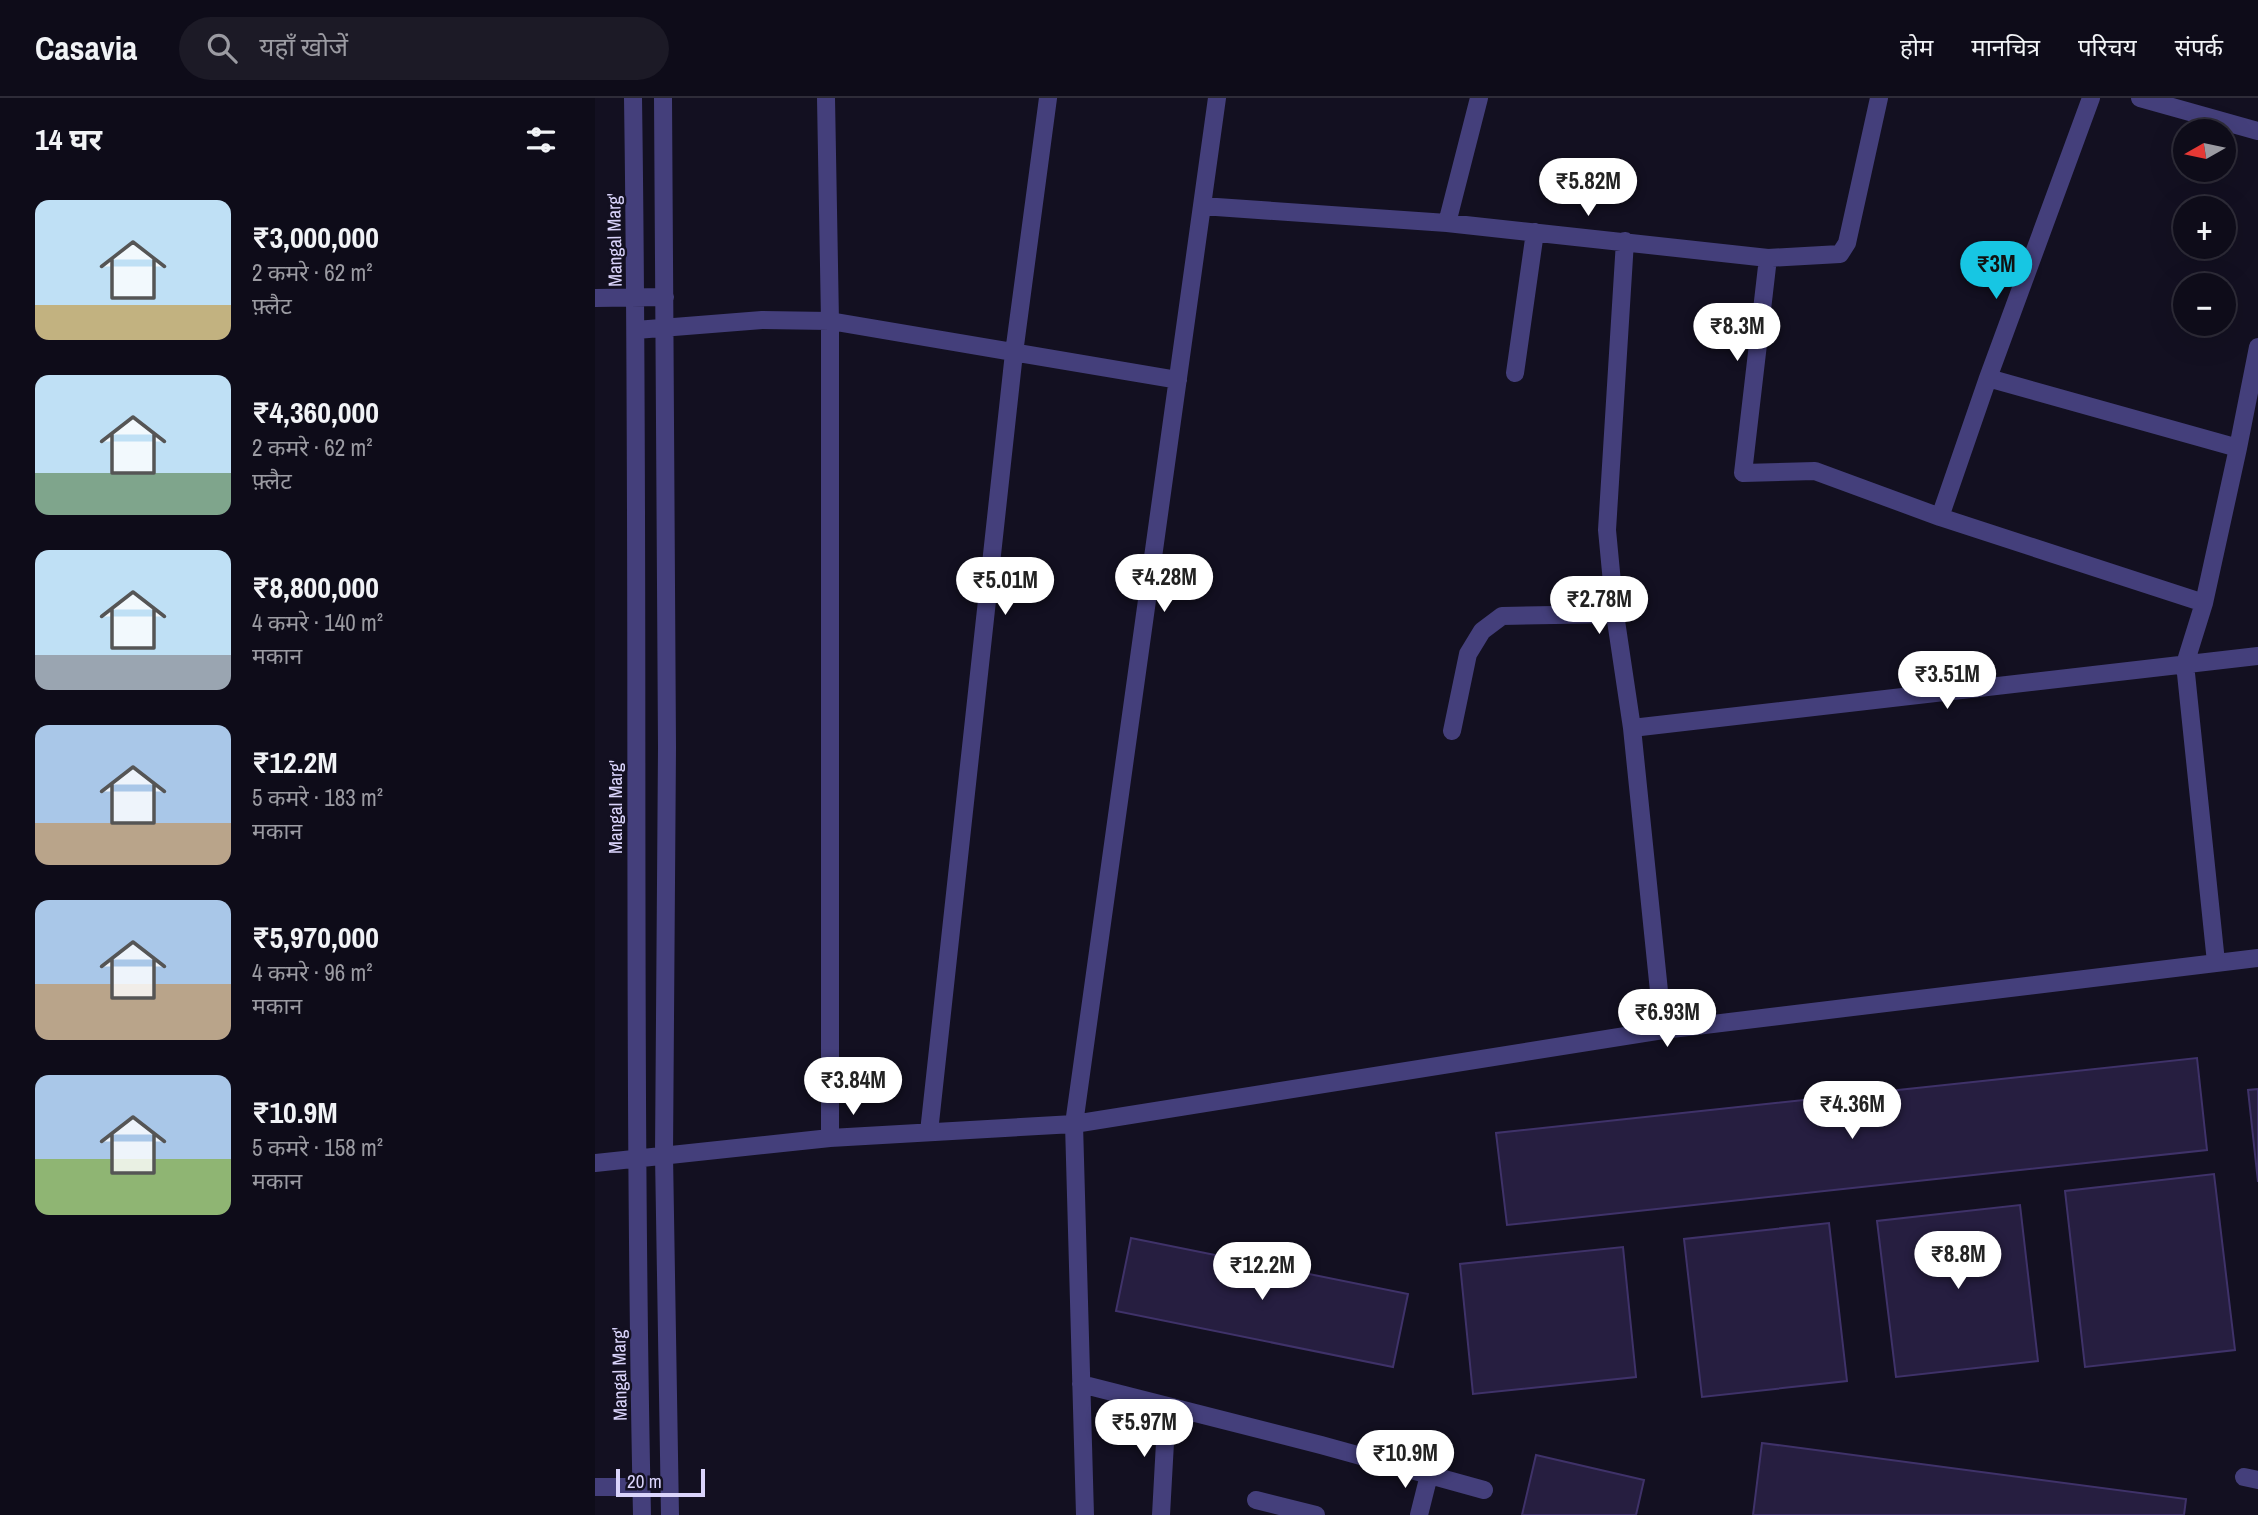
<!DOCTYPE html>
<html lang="hi">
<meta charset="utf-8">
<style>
body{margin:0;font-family:"Archivo Narrow","Noto Sans Devanagari",sans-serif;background:#1c1a26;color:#f1f3f6;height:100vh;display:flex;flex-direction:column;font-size:26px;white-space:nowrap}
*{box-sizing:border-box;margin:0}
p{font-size:23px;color:#9b9ba2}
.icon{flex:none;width:38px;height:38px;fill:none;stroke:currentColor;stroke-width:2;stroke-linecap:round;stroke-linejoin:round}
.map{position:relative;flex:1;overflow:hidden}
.drawer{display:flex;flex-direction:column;background:#0e0c19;width:595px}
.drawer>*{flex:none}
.needle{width:46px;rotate:261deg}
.controls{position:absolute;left:1578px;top:21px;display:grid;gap:14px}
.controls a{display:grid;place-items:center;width:63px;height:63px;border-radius:50%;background:#0e0c19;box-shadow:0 7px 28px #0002,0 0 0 2px #2e2c38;font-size:35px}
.scale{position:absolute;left:21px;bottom:18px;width:89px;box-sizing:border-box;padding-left:7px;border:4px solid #dad4fb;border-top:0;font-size:19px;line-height:24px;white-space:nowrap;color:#dad4fb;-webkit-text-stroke:5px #131021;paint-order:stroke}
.price{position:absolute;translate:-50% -60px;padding:0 16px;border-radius:24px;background:#fff;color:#222;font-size:23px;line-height:46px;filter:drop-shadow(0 2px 4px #0008)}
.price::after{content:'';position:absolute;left:50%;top:42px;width:21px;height:16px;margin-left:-10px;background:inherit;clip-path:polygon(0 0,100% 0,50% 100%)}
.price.on{background:#17c6e3;color:#111}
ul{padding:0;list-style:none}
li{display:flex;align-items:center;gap:21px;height:175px;padding:0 35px}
li span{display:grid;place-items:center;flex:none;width:196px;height:140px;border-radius:14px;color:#555}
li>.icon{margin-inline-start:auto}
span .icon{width:84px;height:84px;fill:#fffc;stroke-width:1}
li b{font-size:30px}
h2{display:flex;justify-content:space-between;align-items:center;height:84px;padding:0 35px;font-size:30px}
header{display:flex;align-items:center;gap:42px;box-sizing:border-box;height:98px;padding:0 35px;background:#0e0c19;border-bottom:2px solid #2e2c38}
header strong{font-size:33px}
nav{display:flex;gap:38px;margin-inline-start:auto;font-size:24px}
.search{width:490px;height:63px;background:#1c1a26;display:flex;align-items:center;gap:18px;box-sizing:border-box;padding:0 24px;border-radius:38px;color:#9b9ba2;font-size:26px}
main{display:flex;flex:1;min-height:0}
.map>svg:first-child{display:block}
</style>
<header>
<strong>Casavia</strong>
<div class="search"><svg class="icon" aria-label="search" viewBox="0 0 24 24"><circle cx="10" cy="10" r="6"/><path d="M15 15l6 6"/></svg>यहाँ खोजें</div>
<nav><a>होम</a><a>मानचित्र</a><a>परिचय</a><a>संपर्क</a></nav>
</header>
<main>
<section class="drawer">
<h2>14 घर<svg class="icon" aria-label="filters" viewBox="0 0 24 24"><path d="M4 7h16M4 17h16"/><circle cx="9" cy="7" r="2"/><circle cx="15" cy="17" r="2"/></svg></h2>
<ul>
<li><span style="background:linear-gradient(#bfe0f5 75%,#c2b280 0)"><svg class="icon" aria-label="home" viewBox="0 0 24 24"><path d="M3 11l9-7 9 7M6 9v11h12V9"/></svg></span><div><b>₹3,000,000</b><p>2 कमरे · 62 m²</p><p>फ़्लैट</p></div></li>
<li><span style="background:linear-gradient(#bfe0f5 70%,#7fa58c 0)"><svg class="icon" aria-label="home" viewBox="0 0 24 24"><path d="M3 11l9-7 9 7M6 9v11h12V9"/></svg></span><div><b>₹4,360,000</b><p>2 कमरे · 62 m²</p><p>फ़्लैट</p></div></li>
<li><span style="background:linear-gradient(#bfe0f5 75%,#9aa5b1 0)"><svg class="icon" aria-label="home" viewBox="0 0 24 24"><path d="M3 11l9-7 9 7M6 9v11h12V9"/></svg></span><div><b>₹8,800,000</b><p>4 कमरे · 140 m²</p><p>मकान</p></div></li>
<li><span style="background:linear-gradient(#a9c7e8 70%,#b9a48a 0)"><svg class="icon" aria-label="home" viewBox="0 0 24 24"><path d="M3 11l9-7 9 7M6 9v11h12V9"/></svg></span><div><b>₹12.2M</b><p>5 कमरे · 183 m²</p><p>मकान</p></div></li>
<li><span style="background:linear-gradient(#a9c7e8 60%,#b9a48a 0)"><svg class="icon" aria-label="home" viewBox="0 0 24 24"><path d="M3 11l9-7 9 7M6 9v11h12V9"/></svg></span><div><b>₹5,970,000</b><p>4 कमरे · 96 m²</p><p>मकान</p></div></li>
<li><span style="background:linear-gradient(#a9c7e8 60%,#8fb573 0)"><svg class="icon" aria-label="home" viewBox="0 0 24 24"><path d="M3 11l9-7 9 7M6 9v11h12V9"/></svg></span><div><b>₹10.9M</b><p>5 कमरे · 158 m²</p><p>मकान</p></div></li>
</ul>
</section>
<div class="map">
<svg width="1663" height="1417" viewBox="0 0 1663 1417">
<rect width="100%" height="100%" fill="#131021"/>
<path fill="#261e40" stroke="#3f3269" stroke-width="2" d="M1602 960 1612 1052 912 1127 901 1035Z
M1663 991V1084L1653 992Z
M1619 1076 1640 1252 1490 1269 1470 1093Z
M1425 1107 1443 1263 1301 1279 1282 1123Z
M1234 1125 1252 1283 1107 1299 1089 1141Z
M536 1140 813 1196 798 1269 521 1213Z
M1028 1149 1041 1279 878 1296 865 1166Z
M1167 1345 1591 1401 1589 1417H1158Z
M941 1357 1049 1382 1041 1417H927Z"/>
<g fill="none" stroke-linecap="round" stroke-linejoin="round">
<path stroke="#443f7b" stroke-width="18" d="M38 0C45 472 37 945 47 1417
M68 0 72 649 69 1057 75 1417
M231 0 235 223V1040
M1545 0 1663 33
M607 108 852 125 1173 160 1245 156 1252 145 1284 0
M852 125 884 0
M1030 143 1012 432 1020 516 1037 630 1068 932
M1173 160 1148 375 1220 373 1345 419 1609 505
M0 200 70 199
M41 232 167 222 235 223 583 282
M920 275 940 134
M1393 280 1643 350
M1345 419 1393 280 1496 0
M1037 630 1663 558
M857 633 873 556 887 533 907 518 1020 516
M1621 864 1590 566 1609 505 1643 350 1663 249
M334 1034 419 255 453 0
M0 1065 235 1040 479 1026 1068 932 1663 860
M486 1286 726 1347 889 1392
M1649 1379 1663 1382
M0 1389H46
M661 1402 721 1417
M490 1417 479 1026 622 0
M566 1417 572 1308
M824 1417 834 1377"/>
</g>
<g text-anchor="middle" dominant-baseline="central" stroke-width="5" stroke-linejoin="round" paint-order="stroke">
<g font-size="19" fill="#dad4fb" stroke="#131021">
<text transform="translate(19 142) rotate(-91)">Mangal Marg'</text>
<text transform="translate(20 709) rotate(-90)">Mangal Marg'</text>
<text transform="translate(24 1276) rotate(-91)">Mangal Marg'</text>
</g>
</g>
</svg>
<div class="controls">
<a><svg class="needle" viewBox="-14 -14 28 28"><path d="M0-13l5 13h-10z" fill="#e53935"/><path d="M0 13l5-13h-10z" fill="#9b9ba2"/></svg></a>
<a>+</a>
<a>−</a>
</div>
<div class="scale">20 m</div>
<b class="price" style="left:993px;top:120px">₹5.82M</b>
<b class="price on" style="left:1401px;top:203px">₹3M</b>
<b class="price" style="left:1142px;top:265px">₹8.3M</b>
<b class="price" style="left:569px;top:516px">₹4.28M</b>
<b class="price" style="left:410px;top:519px">₹5.01M</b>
<b class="price" style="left:1004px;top:538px">₹2.78M</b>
<b class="price" style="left:1352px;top:613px">₹3.51M</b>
<b class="price" style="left:1072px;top:951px">₹6.93M</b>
<b class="price" style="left:258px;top:1019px">₹3.84M</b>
<b class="price" style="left:1257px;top:1043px">₹4.36M</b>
<b class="price" style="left:1363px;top:1193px">₹8.8M</b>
<b class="price" style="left:667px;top:1204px">₹12.2M</b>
<b class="price" style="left:549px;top:1361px">₹5.97M</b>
<b class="price" style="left:810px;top:1392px">₹10.9M</b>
</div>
</main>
